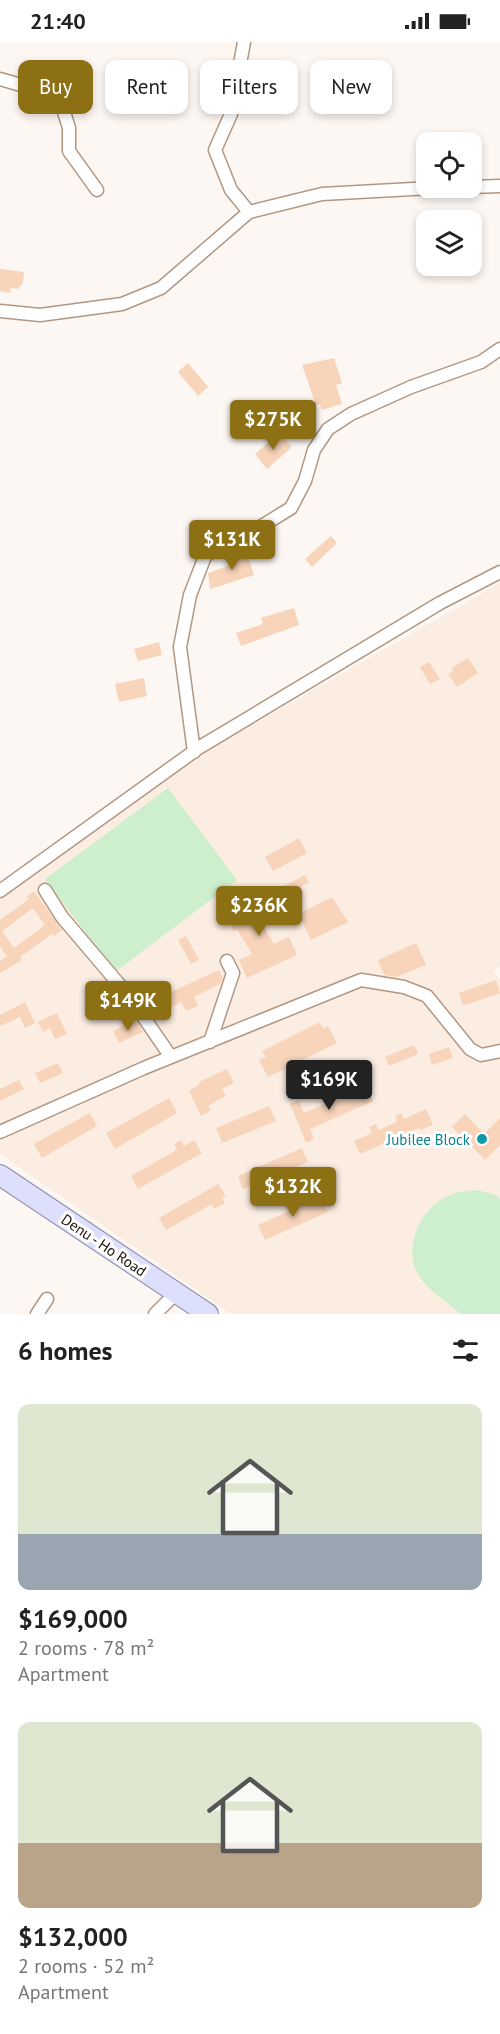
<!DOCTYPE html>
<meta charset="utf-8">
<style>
body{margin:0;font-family:"PT Sans",sans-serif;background:#f2f2f2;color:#222;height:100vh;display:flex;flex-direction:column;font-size:22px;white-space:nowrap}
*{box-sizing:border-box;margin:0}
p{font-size:20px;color:#767676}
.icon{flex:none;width:33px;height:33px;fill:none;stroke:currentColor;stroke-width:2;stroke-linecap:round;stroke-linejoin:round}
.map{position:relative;height:1272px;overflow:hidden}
.drawer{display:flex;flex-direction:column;background:#fff;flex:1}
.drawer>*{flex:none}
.guide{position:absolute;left:18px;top:18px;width:465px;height:54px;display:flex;gap:12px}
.buttons{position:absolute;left:416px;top:90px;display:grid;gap:12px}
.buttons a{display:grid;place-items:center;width:66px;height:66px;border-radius:12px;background:#fff;box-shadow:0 3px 9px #0003;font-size:30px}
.price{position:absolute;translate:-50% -51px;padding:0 14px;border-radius:6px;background:#8c7013;color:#fff;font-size:20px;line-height:39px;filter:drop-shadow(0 2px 3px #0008)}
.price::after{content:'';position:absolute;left:50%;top:36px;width:18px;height:14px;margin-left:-9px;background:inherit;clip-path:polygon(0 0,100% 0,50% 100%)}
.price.active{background:#222;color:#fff}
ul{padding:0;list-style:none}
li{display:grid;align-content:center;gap:12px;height:318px;padding:0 18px}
li span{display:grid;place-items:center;height:186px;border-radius:12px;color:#555}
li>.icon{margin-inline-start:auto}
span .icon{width:108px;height:108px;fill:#fffc;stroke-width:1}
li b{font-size:26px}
h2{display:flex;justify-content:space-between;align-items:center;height:72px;padding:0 18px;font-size:26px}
.chip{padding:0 21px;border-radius:12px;background:#fff;box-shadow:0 3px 9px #0003;font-size:21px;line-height:54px}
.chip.active{background:#8c7013;color:#fff}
.status{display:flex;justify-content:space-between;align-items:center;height:42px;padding:0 30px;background:#fff;direction:ltr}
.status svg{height:16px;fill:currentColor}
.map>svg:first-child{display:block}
</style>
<div class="status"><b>21:40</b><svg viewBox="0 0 49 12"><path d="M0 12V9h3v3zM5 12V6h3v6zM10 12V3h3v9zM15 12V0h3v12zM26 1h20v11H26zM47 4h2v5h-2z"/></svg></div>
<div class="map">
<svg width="500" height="1272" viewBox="0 0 500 1272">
<rect width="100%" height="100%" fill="#fdf7f3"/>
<path fill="#fcede2" d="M500 541V924L493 929 500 937V1272H231L0 1112V856L186 721Z"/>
<path fill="#ceefce" d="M168 746 237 838 115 930 45 837Z
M478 1148 495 1153 500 1157V1272H461C448 1261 428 1248 419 1234 403 1208 418 1171 442 1157 453 1150 465 1149 478 1148Z"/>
<path fill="#f7d4ba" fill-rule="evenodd" d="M0 227 24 230 23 241 18 247 11 246 10 251 0 249Z
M334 316 342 341 336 343 342 362 322 368 320 362 316 363 302 323Z
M188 321 208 345 198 354 178 330Z
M279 391 292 405 267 427 255 412Z
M331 494 337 501 312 525 305 517Z
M246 508 254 533 210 547 208 531 233 522 230 513Z
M294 566 299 583 241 604 236 591 263 582 261 576Z
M159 600 162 613 138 619 134 607Z
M468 616 478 631 457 645 448 632 453 629 452 626Z
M429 620 440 637 430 642 420 625Z
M144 636 147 654 119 660 115 642Z
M299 796 307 811 273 829 265 815Z
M305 833 309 840 288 852 284 844Z
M253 847 272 878 263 883 274 902 289 895 297 913 247 936 239 918 252 912 237 887 234 889 226 875 248 863 243 853Z
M34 849 62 888 54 894 52 892 20 915 22 918 0 931V919L7 914 0 905V878L29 857 27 854ZM33 866 45 883 14 906 2 889Z
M332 855 348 880 311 898 299 872Z
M186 894 199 918 191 922 178 898Z
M416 901 426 923 396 935 384 933 378 918Z
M219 928 223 936 220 942 194 955 198 964 186 969 181 960 155 973 149 960Z
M496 938 500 951 463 964 459 951Z
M25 960 35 981 25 986 20 975 0 984V973Z
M57 971 67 992 55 997 50 986 43 990 38 980Z
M136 978 143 990 119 1001 113 989Z
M320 980 323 987 328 984 337 1001 268 1035 259 1018 266 1015 262 1009Z
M414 1003 418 1012 389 1024 385 1015Z
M449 1005 453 1016 432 1023 429 1012Z
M58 1021 63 1031 40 1041 35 1031Z
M227 1027 234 1041 222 1047 226 1054 208 1064 211 1068 201 1074 189 1049 200 1042 199 1040Z
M19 1038 24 1047 0 1059V1047Z
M366 1044 373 1059 310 1087 314 1097 306 1101 290 1062 299 1059 304 1071Z
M169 1056 177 1071 115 1107 106 1091Z
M269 1064 276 1079 222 1101 216 1086Z
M426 1067 433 1083 420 1088 419 1086 360 1112 354 1099 372 1091 369 1085 376 1082 379 1088 397 1080 395 1074 401 1071 404 1077Z
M90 1071 97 1084 42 1116 34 1102Z
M465 1072 484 1092 500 1076V1103L485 1118 452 1085Z
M181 1098 184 1104 194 1098 202 1111 138 1147 131 1134 177 1108 174 1102Z
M302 1106 308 1120 243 1147 238 1134Z
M218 1142 226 1154 222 1156 225 1161 214 1167 212 1162 166 1188 159 1176Z
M321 1155 328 1170 265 1198 258 1183Z"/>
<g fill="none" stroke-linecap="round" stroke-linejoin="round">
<g stroke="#b19782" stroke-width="15">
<path id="street" d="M244 0 231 72 215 108 231 148 249 170
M0 37 59 54 69 86V109L97 148
M471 145 500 144
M0 269 40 273 122 262 161 246 249 170 322 152 431 146
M194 710 180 605 190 553 206 512 236 500 291 466 305 439 314 408 328 387 351 372 411 345 481 320 500 307
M45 848 62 875 129 954 171 1015
M0 849 200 705 440 561 500 530
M210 1000 233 931 227 919
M0 1090 144 1026 361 938 404 945 427 954 470 1007 481 1013 500 1009
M37 1272 47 1257
M155 1272 176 1251"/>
</g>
<g stroke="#8a8aa7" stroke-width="22">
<path id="primary" d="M0 1133 208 1272"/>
</g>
<use href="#street" stroke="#fff" stroke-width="12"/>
<use href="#primary" stroke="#dddffd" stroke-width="20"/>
</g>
<circle fill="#0f9aa8" stroke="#fff" stroke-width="2" cx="482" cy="1097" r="6"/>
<g text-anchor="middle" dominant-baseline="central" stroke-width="6" stroke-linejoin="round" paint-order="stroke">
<g font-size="15" fill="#0d838f" stroke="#fff" text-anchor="end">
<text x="470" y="1097">Jubilee Block</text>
</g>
<g font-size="15" fill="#1c130b" stroke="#fff">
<text transform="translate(104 1203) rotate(34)">Denu - Ho Road</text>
</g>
</g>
</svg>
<div class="buttons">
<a><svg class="icon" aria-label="locate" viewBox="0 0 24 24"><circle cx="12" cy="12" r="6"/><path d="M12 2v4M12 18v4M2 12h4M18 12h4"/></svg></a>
<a><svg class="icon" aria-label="layers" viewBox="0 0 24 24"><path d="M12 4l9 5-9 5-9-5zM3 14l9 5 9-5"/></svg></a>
</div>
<b class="price" style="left:273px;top:409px">$275K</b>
<b class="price" style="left:232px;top:529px">$131K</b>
<b class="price" style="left:259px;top:895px">$236K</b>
<b class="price" style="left:128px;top:990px">$149K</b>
<b class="price active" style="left:329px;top:1069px">$169K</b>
<b class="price" style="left:293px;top:1176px">$132K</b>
<div class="guide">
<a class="chip active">Buy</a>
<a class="chip">Rent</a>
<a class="chip">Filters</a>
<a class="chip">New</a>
</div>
</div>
<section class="drawer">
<h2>6 homes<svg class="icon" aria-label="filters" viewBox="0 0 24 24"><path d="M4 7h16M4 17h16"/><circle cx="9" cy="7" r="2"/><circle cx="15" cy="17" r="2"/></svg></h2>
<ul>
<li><span style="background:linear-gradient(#dfe7d0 70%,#9aa5b1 0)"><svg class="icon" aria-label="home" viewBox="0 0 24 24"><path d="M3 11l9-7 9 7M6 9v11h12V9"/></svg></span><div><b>$169,000</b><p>2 rooms · 78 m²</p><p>Apartment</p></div></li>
<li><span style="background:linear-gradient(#dfe7d0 65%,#b9a48a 0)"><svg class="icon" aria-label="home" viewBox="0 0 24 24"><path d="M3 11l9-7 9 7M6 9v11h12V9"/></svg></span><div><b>$132,000</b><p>2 rooms · 52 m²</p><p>Apartment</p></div></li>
</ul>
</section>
